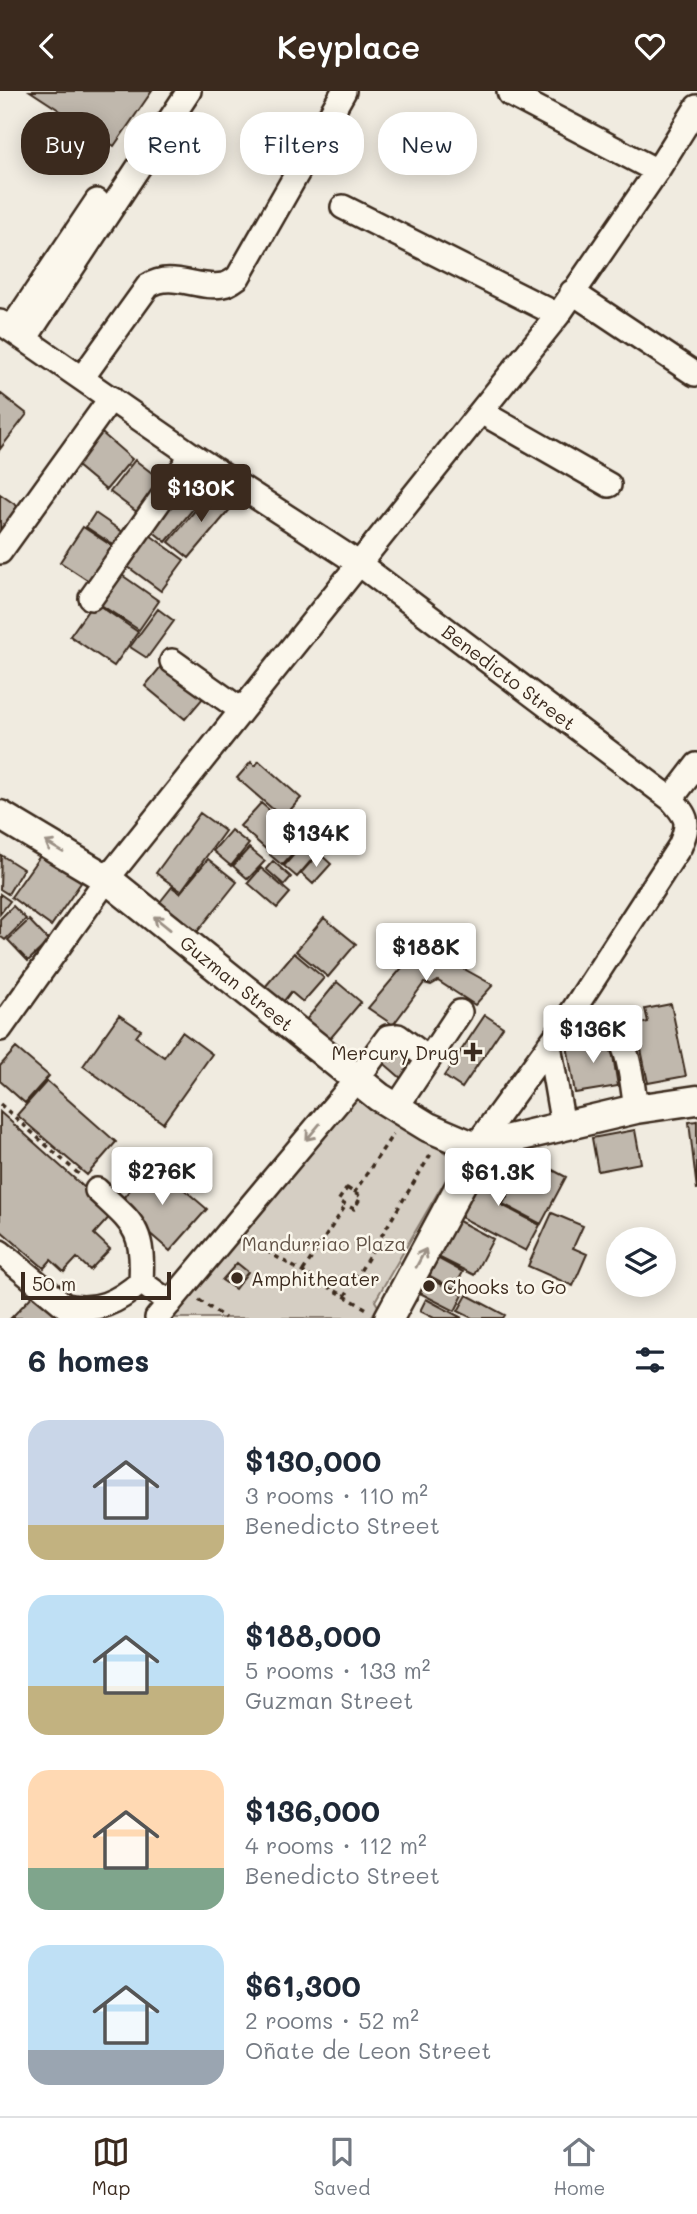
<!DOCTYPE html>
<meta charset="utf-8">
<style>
body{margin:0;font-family:Mali,sans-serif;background:#f6f6f7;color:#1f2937;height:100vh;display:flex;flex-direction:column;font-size:26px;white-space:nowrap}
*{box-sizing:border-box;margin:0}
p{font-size:23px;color:#747a83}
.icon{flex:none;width:38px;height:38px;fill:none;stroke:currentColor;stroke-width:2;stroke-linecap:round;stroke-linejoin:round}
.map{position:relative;height:1227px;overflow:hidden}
.panel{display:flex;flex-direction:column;background:#fff;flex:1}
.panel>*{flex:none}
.banner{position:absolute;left:21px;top:21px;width:656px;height:63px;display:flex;gap:14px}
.buttons{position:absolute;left:606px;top:1136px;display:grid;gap:14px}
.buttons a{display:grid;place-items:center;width:70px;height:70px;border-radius:50%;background:#fff;box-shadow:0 4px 18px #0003;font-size:35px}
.scale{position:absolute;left:21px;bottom:18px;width:150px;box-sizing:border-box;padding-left:7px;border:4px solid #3b2a1e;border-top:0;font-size:19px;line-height:24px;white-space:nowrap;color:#3b2a1e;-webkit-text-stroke:5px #fbf7ec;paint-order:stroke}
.price{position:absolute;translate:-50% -60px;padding:0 16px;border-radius:7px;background:#fff;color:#222;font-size:23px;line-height:46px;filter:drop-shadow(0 2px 4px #0008)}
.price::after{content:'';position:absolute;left:50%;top:42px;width:21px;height:16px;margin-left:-10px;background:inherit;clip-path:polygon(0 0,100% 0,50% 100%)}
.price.selected{background:#3b2a1e;color:#fff}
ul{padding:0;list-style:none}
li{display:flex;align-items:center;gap:21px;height:175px;padding:0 28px}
li span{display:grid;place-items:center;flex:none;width:196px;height:140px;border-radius:21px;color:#555}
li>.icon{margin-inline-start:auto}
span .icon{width:84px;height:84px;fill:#fffc;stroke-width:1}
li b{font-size:30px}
h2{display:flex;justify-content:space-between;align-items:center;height:84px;padding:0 28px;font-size:30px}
.chip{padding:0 24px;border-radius:28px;background:#fff;box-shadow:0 4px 18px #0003;font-size:24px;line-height:63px}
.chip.selected{background:#3b2a1e;color:#fff}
header{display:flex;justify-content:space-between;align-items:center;height:91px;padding:0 28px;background:#3b2a1e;color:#fff;font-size:32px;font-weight:600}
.menu{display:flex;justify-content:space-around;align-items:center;height:98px;border-top:2px solid #e0e1e3;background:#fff;font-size:19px;color:#747a83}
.menu a{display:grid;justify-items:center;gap:4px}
.menu .selected{color:#3b2a1e}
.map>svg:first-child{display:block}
</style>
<header><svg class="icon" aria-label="back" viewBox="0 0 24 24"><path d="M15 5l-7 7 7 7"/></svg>Keyplace<svg class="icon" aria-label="heart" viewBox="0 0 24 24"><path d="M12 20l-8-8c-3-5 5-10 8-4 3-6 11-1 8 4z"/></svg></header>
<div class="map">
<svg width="697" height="1227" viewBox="0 0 697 1227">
<rect width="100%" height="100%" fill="#f0ebe0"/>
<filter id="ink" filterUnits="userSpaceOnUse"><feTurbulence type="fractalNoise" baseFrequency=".0143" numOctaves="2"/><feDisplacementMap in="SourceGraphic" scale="14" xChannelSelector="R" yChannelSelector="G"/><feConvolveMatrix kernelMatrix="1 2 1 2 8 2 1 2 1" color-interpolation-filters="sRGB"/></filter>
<g filter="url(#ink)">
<path fill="#d5cec3" stroke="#887c70" stroke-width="2" d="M354 1000 447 1063 454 1074 448 1094 441 1096 375 1210 378 1215 371 1227H171Z"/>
<path fill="#c0b8ad" stroke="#3b2a1e" stroke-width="2" d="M30 0H152L114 55Z
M0 302 27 323 0 358Z
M102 342 132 368 106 399 76 374Z
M135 369 165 392 141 424 110 401Z
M186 384 207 401 166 451 146 435Z
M212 399 232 416 189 467 169 451Z
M0 403 20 417 0 445Z
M95 422 127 444 118 457 86 436Z
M83 436 118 459 95 494 60 471Z
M143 439 184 469 161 500 120 470Z
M116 480 159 510 139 539 95 510Z
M94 511 138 541 114 575 70 545Z
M158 518 174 530 147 567 130 556Z
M163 573 204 606 185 628 145 595Z
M259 670 301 707 283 727 237 687 251 671 255 675Z
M261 712 289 736 268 760 240 735Z
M200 722 225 740 181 800 156 782Z
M231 739 249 753 231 775 213 760Z
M291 740 303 751 282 774 270 764Z
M303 753 316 764 297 786 284 775Z
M249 757 265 770 248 788 233 775Z
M45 758 85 786 51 835 11 806Z
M319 762 331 773 313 793 301 782Z
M1 764 23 778 8 803 0 798Z
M208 768 237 791 197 841 160 811 172 796 180 802Z
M273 770 291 786 284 794 266 778Z
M261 777 290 802 277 817 248 792Z
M0 803 10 810 0 823Z
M13 815 26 828 5 849 0 845V828Z
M324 827 356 853 328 886 296 860Z
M29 829 49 850 28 870 8 849Z
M421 854 493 894 475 914 438 890 431 894 424 892 393 934 368 917Z
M294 862 324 887 303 911 291 901 283 911 265 896Z
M337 891 361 911 329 949 305 930Z
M671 913 686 985 648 992 636 934 648 931 645 918Z
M119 924 141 939 136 946 164 966 182 941 212 963 163 1032 83 975Z
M485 924 503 936 462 997 444 985Z
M610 946 618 995 575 1002 567 954Z
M392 952 416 972 402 988 379 968Z
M16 957 49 985 25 1012 0 990V975Z
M47 990 116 1051 87 1084 17 1024Z
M0 1021 113 1122 94 1143 110 1158 90 1179 77 1167 64 1181 51 1169 44 1177 0 1139Z
M697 1030V1099L689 1031Z
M635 1039 641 1072 598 1080 592 1047Z
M528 1066 566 1086 541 1133 503 1113Z
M489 1068 517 1082 500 1113 540 1134 526 1160 459 1125Z
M153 1072 207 1118 170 1160 117 1114Z
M552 1122 583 1135 573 1157 587 1163 573 1195 528 1175Z
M457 1129 493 1148 474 1184 438 1166Z
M437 1167 463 1181 454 1198 428 1184Z
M237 1172 248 1181 235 1198 222 1189Z
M426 1186 463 1204 455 1220 418 1201Z
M37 1200 64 1227H11Z
M467 1204 505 1224 503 1227H472L458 1220Z
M426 1208 462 1227H434L420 1220Z"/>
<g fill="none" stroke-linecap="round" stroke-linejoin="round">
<g stroke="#3b2a1e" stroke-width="28">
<path id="minor" d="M509 0 510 3 657 80
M343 116 558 224
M572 201 695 283
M0 231 192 364 358 472 671 708C688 727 690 731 680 755L561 938 475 1056
M11 238 97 110
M25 248 189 0
M82 287 148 195C171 179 198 199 223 194 229 193 234 189 238 186L344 0
M481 321 609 394
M0 461 111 307
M91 507 192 364
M172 570 241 619
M671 708 697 674
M0 938 107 788 558 224 657 80 697 16
M561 938C574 937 591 931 604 935 630 942 632 995 636 1018
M549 954 563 1035
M396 1017 460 921
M97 1099C134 1134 144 1137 141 1191
M0 1161 76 1224
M66 1215C96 1222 118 1211 141 1191L170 1212
M157 1227 357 988 388 946 398 945 429 968"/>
</g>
<g stroke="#3b2a1e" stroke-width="33">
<path id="major" d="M0 724 107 788 379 1006 428 1036 475 1056
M475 1056 636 1018 697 1009
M389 1227 465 1086 475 1056"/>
</g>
<path stroke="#3b2a1e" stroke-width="3.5" stroke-dasharray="5 5" stroke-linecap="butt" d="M0 1013 82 1086
M347 1097 361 1106 354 1118 338 1110Z
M354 1102 393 1043
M249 1150 367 1218
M303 1180 346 1114
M345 1205 431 1063
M199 1209 225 1227"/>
<use href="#minor" stroke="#fbf7ec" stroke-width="23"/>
<use href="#major" stroke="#fbf7ec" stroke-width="28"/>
</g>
<defs><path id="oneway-shaft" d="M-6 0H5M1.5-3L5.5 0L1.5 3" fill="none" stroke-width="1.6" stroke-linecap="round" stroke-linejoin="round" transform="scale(1.75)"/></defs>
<g stroke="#9b9085">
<use href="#oneway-shaft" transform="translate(54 756) rotate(-149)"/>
<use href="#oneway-shaft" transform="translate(162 832) rotate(-141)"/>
<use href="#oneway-shaft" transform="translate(313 1041) rotate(130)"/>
<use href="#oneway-shaft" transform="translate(421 1167) rotate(-62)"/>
</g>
</g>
<g fill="#3b2a1e" stroke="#fbf7ec" stroke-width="2.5">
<path d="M469.5 950.5h7v7h7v7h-7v7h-7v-7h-7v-7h7z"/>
<circle cx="237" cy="1187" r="7"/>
<circle cx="429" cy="1195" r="7"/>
</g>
<g text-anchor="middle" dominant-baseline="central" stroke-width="5" stroke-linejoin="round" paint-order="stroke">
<g font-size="19" fill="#3b2a1e" stroke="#fbf7ec">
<text transform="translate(509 586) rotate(37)">Benedicto Street</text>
<text transform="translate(237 892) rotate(39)">Guzman Street</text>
</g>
<g font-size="19" fill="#3b2a1e" stroke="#fbf7ec" text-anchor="start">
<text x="459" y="961" text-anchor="end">Mercury Drug</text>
<text x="251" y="1187">Amphitheater</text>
<text x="443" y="1195">Chooks to Go</text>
</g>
<g font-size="19" fill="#625347" stroke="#fbf7ec">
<text x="324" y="1152">Mandurriao Plaza</text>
</g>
</g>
</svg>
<div class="buttons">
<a><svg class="icon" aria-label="layers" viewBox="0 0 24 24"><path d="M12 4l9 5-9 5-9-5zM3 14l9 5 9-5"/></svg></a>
</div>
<div class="scale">50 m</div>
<b class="price selected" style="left:201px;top:433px">$130K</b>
<b class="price" style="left:316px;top:778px">$134K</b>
<b class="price" style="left:426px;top:892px">$188K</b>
<b class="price" style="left:593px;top:974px">$136K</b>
<b class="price" style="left:162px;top:1116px">$276K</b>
<b class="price" style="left:498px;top:1117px">$61.3K</b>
<div class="banner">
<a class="chip selected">Buy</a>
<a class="chip">Rent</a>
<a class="chip">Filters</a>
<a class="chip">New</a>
</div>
</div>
<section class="panel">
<h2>6 homes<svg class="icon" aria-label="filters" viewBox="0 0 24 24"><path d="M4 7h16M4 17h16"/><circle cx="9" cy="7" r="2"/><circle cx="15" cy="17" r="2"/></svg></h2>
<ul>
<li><span style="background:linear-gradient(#c9d6e8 75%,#c2b280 0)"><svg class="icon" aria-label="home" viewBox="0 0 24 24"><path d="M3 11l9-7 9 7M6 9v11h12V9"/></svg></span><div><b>$130,000</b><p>3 rooms · 110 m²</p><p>Benedicto Street</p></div></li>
<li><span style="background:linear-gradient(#bfe0f5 65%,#c2b280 0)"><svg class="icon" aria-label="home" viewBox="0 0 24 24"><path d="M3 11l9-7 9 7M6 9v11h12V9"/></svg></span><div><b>$188,000</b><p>5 rooms · 133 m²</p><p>Guzman Street</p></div></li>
<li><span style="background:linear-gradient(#ffd9b3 70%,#7fa58c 0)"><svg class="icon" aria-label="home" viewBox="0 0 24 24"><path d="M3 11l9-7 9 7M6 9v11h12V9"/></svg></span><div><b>$136,000</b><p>4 rooms · 112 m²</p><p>Benedicto Street</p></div></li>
<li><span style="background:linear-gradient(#bfe0f5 75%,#9aa5b1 0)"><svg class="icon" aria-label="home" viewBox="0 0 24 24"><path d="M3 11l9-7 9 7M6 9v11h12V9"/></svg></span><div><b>$61,300</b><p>2 rooms · 52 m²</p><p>Oñate de Leon Street</p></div></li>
</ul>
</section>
<nav class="menu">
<a class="selected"><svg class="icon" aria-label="map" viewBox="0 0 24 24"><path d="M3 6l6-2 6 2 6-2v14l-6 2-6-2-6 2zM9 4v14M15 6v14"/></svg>Map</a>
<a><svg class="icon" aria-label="saved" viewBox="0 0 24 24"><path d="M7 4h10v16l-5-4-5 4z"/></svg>Saved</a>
<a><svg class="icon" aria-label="home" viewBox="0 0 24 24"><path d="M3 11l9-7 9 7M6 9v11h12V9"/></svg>Home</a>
</nav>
